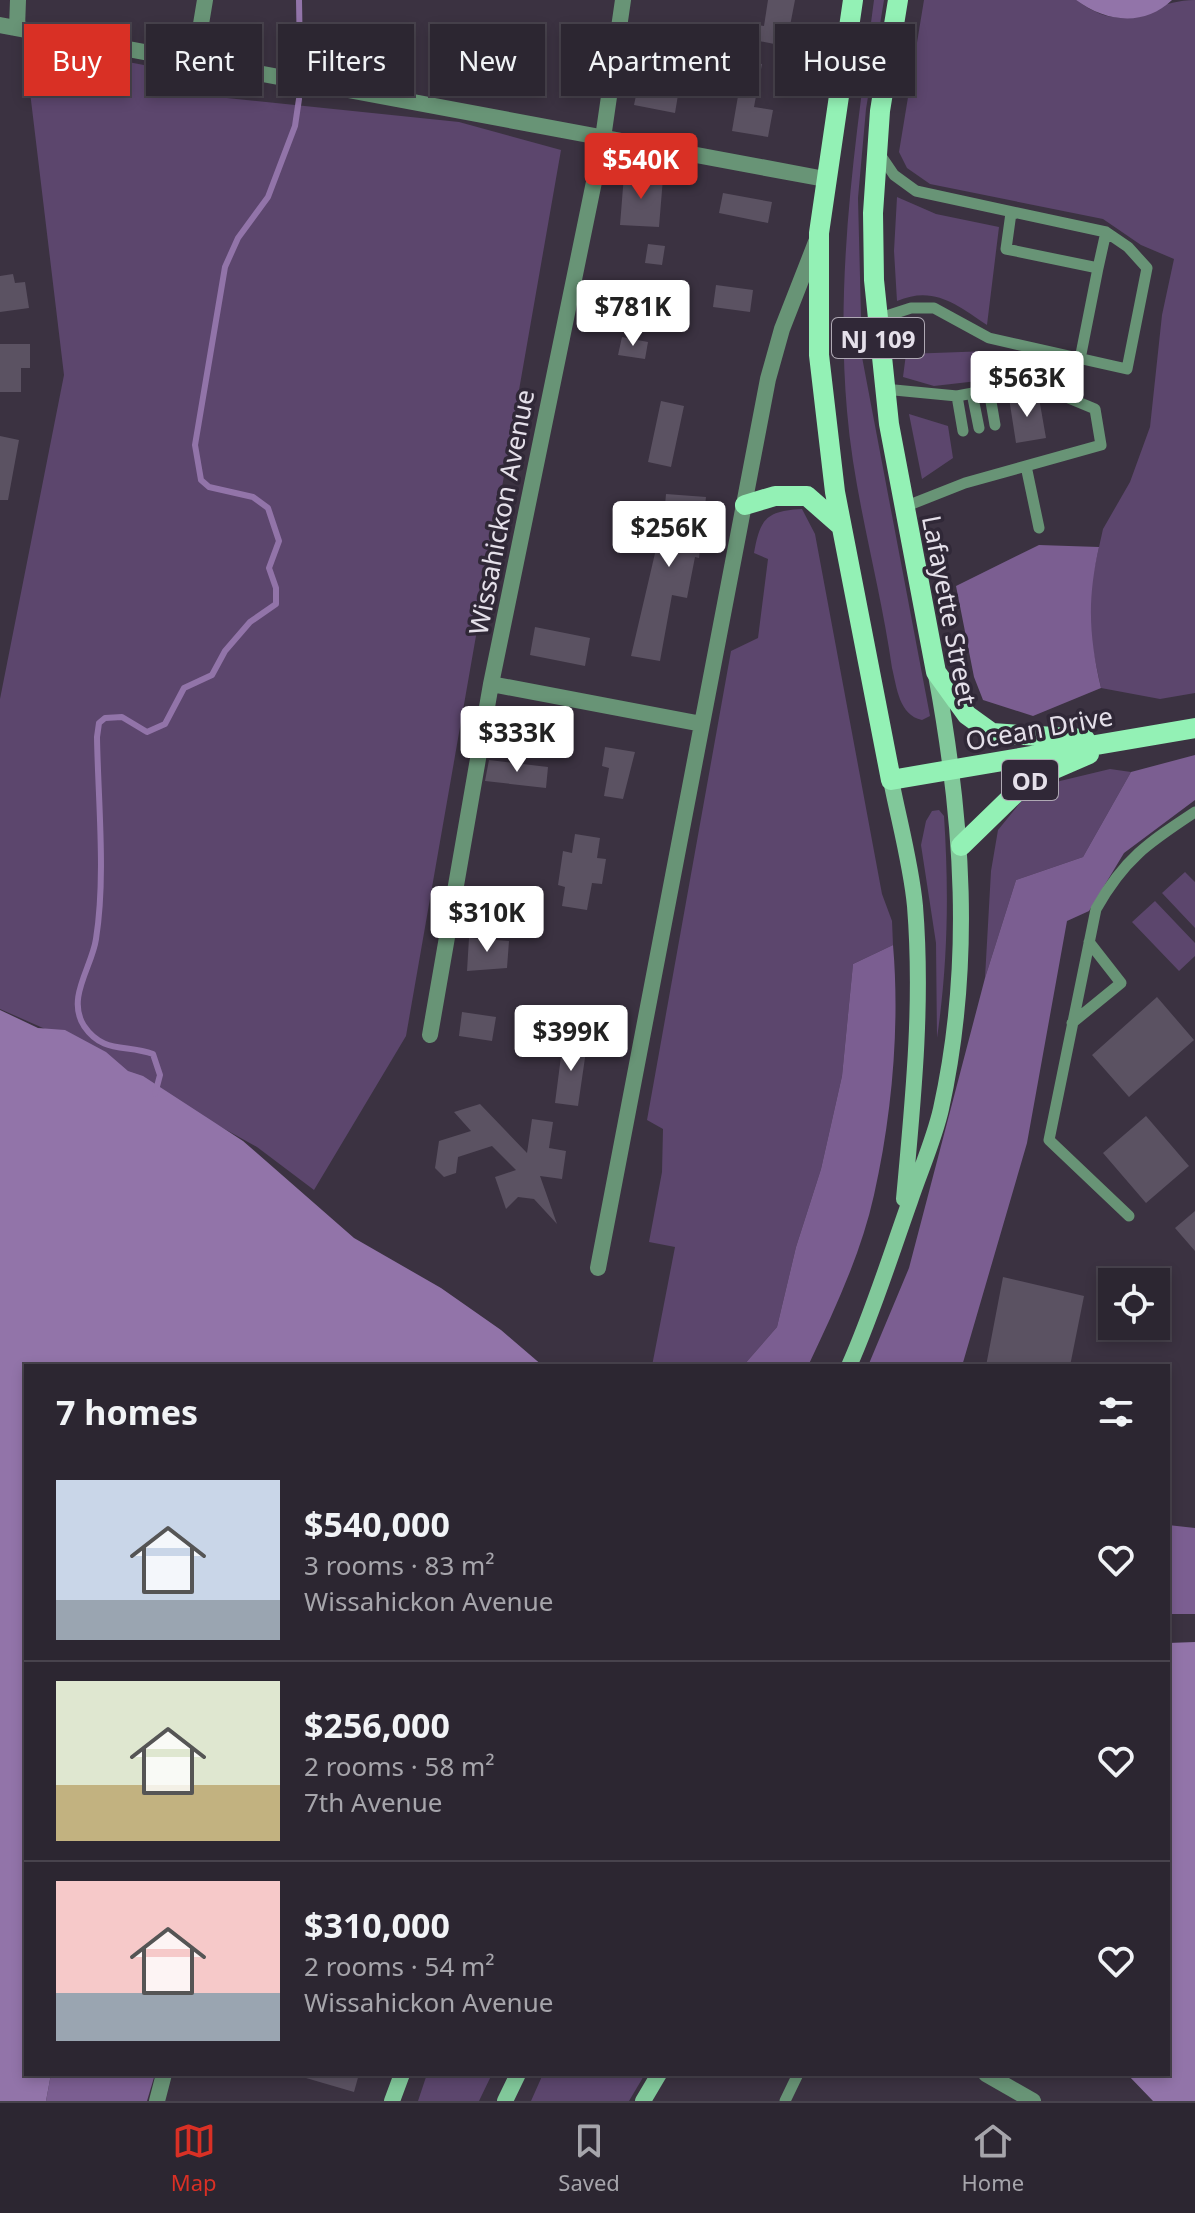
<!DOCTYPE html>
<meta charset="utf-8">
<style>
body{margin:0;font-family:"Noto Sans",sans-serif;background:#342e39;color:#f1f3f6;height:100vh;display:flex;flex-direction:column;font-size:30px;white-space:nowrap}
*{box-sizing:border-box;margin:0}
p{font-size:26px;color:#a6a5ab}
.icon{flex:none;width:44px;height:44px;fill:none;stroke:currentColor;stroke-width:2;stroke-linecap:round;stroke-linejoin:round}
.map{position:relative;flex:1;overflow:hidden}
.drawer{position:absolute;left:24px;top:1364px;width:1146px;height:712px;display:flex;flex-direction:column;background:#2c2631;border-radius:0px;box-shadow:0 4px 12px #0003,0 0 0 2px #48434d}
.drawer>*{flex:none}
.top-card{position:absolute;left:24px;top:24px;width:1148px;height:72px;display:flex;gap:16px}
.controls{position:absolute;left:1098px;top:1268px;display:grid;gap:16px}
.controls a{display:grid;place-items:center;width:72px;height:72px;border-radius:0px;background:#2c2631;box-shadow:0 4px 12px #0003,0 0 0 2px #48434d;font-size:40px}
.price{position:absolute;translate:-50% -68px;padding:0 18px;border-radius:8px;background:#fff;color:#222;font-size:26px;line-height:52px;filter:drop-shadow(0 2px 4px #0008)}
.price::after{content:'';position:absolute;left:50%;top:48px;width:24px;height:18px;margin-left:-12px;background:inherit;clip-path:polygon(0 0,100% 0,50% 100%)}
.price.selected{background:#d93025;color:#fff}
ul{padding:0;list-style:none}
li{display:flex;align-items:center;gap:24px;height:200px;padding:0 32px}
li+li{border-top:2px solid #48434d}
li span{display:grid;place-items:center;flex:none;width:224px;height:160px;border-radius:0px;color:#555}
li>.icon{margin-inline-start:auto}
span .icon{width:96px;height:96px;fill:#fffc;stroke-width:1}
li b{font-size:34px}
h2{display:flex;justify-content:space-between;align-items:center;height:96px;padding:0 32px;font-size:34px}
.tag{padding:0 28px;border-radius:0px;background:#2c2631;box-shadow:0 4px 12px #0003,0 0 0 2px #48434d;font-size:28px;line-height:72px}
.tag.selected{background:#d93025;color:#fff}
.tabs{display:flex;justify-content:space-around;align-items:center;height:112px;border-top:2px solid #48434d;background:#2c2631;font-size:22px;color:#a6a5ab}
.tabs a{display:grid;justify-items:center;gap:4px}
.tabs .selected{color:#d93025}
.map>svg:first-child{display:block}
</style>
<div class="map">
<svg width="1195" height="2101" viewBox="0 0 1195 2101">
<rect width="100%" height="100%" fill="#3b3241"/>
<path fill="#5c466d" d="M874 0H884L866 109 858 198 862 357 930 716 922 720C899 715 897 688 892 668 880 582 854 497 847 411 835 272 856 138 874 0Z
M924 0H1076C1132 40 1145 0 1195 0V693L1160 699 1101 688 1090 636 1091 583 1103 529 1130 482 1150 427 1162 315 1174 259 1141 245 1103 219 930 184 907 168 899 152Z
M24 42 175 71 159 91 459 122 561 150 406 1036 314 1190 257 1147 43 1028 0 1009V699L64 375Z
M897 197 936 214 999 227 987 325C957 305 934 285 897 301L894 251Z
M989 351 995 379 934 386 903 377 906 354Z
M909 414 948 426 953 458 922 479Z
M802 509 815 534 882 894 892 921 893 945 853 964 842 1076 821 1169 796 1247 777 1327 743 1366H652L675 1247 649 1242 662 1172 663 1129 647 1120 731 651 758 638 768 559 754 553C760 519 766 511 802 509Z
M1110 769 1131 772 1083 857 1016 880 985 978 991 871 998 830 1024 798 1060 781Z
M939 810 944 816C949 891 948 963 937 1038L936 943 921 845 926 821 932 811Z
M1185 872 1195 882V928L1162 893Z
M1155 901 1195 943V956L1179 971 1132 922Z
M427 2074H492L479 2101H418Z
M543 2074H645L629 2101H531Z"/>
<path fill="#7b5e91" d="M1039 545 1099 547C1087 600 1089 636 1101 688L1033 716 983 700 974 677 956 586Z
M1195 755V800L1124 853 1089 911 1067 921 1027 1143 962 1366H868L909 1268 985 978 1016 880 1083 857 1131 772Z
M893 945C900 1026 892 1115 874 1195 861 1254 834 1311 808 1366H743L777 1327 796 1247 821 1169 842 1076 853 964Z
M1168 1525 1195 1528V1614H1168Z
M51 2074H155L147 2101H46Z"/>
<path fill="#9274a9" d="M1076 0H1172C1144 27 1106 22 1076 0Z
M0 1010 38 1028 65 1030 106 1052 128 1071 143 1076 243 1141 354 1238 441 1288 501 1330 543 1366H26V2074H51L46 2101H0Z
M1195 1642V2101H1153L1127 2074H1168V1643Z"/>
<g fill="none" stroke-linecap="round" stroke-linejoin="round">
<path stroke="#9274a9" stroke-width="6" d="M299 0 300 59
M155 1094 160 1075 153 1054C126 1044 103 1054 84 1026 66 998 92 967 96 939 106 876 98 801 97 737L99 723 105 718 122 717 147 732 165 724 184 688 212 675 225 651 250 622 276 604V588L269 568 279 541 268 508 253 497 209 487 201 480 195 445 225 267 238 238 268 197 295 126 299 99"/>
</g>
<path fill="#5b5262" d="M768 0H795L789 31 797 32 794 48 754 40 757 25 764 26Z
M735 60 762 64 754 107 773 110 768 137 732 131 738 96 729 94Z
M639 81 679 89 675 113 634 105Z
M624 175 663 178 659 227 620 225Z
M723 193 772 202 768 223 719 213Z
M648 244 665 246 662 265 645 263Z
M13 274 15 283 25 282 29 308 0 312V276Z
M716 285 753 290 750 312 713 307Z
M622 337 648 342 645 359 618 355Z
M0 344H30V368H21V392H0Z
M1022 396 1039 398 1046 438 1016 443 1009 398Z
M661 401 684 406 671 467 648 462Z
M0 436 19 440 8 500H0Z
M666 494 706 497 699 558 695 557 687 598 672 595 660 661 631 656 656 549 645 547 649 525 663 528Z
M535 627 590 638 585 666 530 655Z
M605 747 635 752 623 799 604 796 609 768 602 766Z
M489 760 548 767 546 788 485 781Z
M575 834 600 838 597 858 606 859 602 884 592 883 587 910 562 906 565 887 558 885 563 851 572 853Z
M469 938 509 941 507 968 467 971Z
M1157 997 1194 1040 1129 1097 1092 1055Z
M462 1012 496 1017 492 1041 459 1036Z
M563 1041 587 1044 578 1106 555 1103Z
M480 1104 527 1153 532 1119 553 1122 549 1148 566 1151 562 1179 540 1176 557 1224 534 1199 518 1197 506 1209 495 1177 516 1170 492 1146 458 1157 456 1173 444 1177 435 1168 439 1141 471 1131 454 1112Z
M1146 1116 1189 1166 1146 1203 1103 1153Z
M1195 1211V1251L1175 1228Z
M1003 1277 1084 1296 1070 1366H986Z
M306 2074H359L354 2092 306 2078Z"/>
<g fill="none" stroke-linecap="round" stroke-linejoin="round">
<path stroke="#689476" stroke-width="11" d="M1011 213 1006 249 1098 268 1106 232
M877 319 911 308H934L989 338 1127 369 1147 268 1128 247 1106 232 916 191 894 175 879 153
M1080 359 1098 268
M884 389 957 396 1005 387 1030 388 1054 392 1095 409 1101 445 965 483 904 507
M989 390 995 425
M972 393 979 428
M957 396 963 431
M1026 466 1039 528
M1072 1023 1121 983 1089 942
M1129 1216 1049 1140 1096 909C1124 859 1148 843 1195 812
M785 2101 798 2074"/>
<path stroke="#689476" stroke-width="16" d="M0 25 825 179
M17 28 18 0
M195 60 205 0
M491 684 702 724
M430 1035 491 684 603 138 623 0
M598 1268 768 379 782 329 816 242
M986 2074 1033 2101
M157 2101 164 2074"/>
<path stroke="#81c89a" stroke-width="16" d="M891 780C899 821 911 864 915 906 923 1005 913 1101 904 1199
M849 1366C873 1312 890 1257 910 1201 920 1171 934 1140 941 1109 973 964 963 820 936 675
M392 2101 402 2074
M505 2101 518 2074
M643 2101 659 2074"/>
<path stroke="#93f1b5" stroke-width="20" d="M853 0 819 233V355L835 492 891 780 1195 728
M898 0 880 111 873 213 874 280 889 424 936 672 967 715 992 733 1085 739
M745 505 775 496H807L840 525
M961 846 1029 780 1089 754"/>
</g>
<g text-anchor="middle" dominant-baseline="central" stroke-width="7" stroke-linejoin="round" paint-order="stroke">
<g fill="#302837" stroke="#afa9b4" stroke-width="2">
<rect x="832" y="318" width="92" height="40" rx="6"/>
<rect x="1002" y="760" width="56" height="40" rx="6"/>
</g>
<g font-size="24" font-weight="bold" fill="#e5e0ea">
<text x="878" y="338">NJ 109</text>
<text x="1030" y="780">OD</text>
</g>
<g font-size="26" fill="#e5e0ea" stroke="#302837">
<text transform="translate(501 512) rotate(-79)">Wissahickon Avenue</text>
<text transform="translate(950 610) rotate(79)">Lafayette Street</text>
<text transform="translate(1039 728) rotate(-10)">Ocean Drive</text>
</g>
</g>
</svg>
<div class="controls">
<a><svg class="icon" aria-label="locate" viewBox="0 0 24 24"><circle cx="12" cy="12" r="6"/><path d="M12 2v4M12 18v4M2 12h4M18 12h4"/></svg></a>
</div>
<b class="price selected" style="left:641px;top:201px">$540K</b>
<b class="price" style="left:633px;top:348px">$781K</b>
<b class="price" style="left:1027px;top:419px">$563K</b>
<b class="price" style="left:669px;top:569px">$256K</b>
<b class="price" style="left:517px;top:774px">$333K</b>
<b class="price" style="left:487px;top:954px">$310K</b>
<b class="price" style="left:571px;top:1073px">$399K</b>
<div class="top-card">
<a class="tag selected">Buy</a>
<a class="tag">Rent</a>
<a class="tag">Filters</a>
<a class="tag">New</a>
<a class="tag">Apartment</a>
<a class="tag">House</a>
</div>
<section class="drawer">
<h2>7 homes<svg class="icon" aria-label="filters" viewBox="0 0 24 24"><path d="M4 7h16M4 17h16"/><circle cx="9" cy="7" r="2"/><circle cx="15" cy="17" r="2"/></svg></h2>
<ul>
<li><span style="background:linear-gradient(#c9d6e8 75%,#9aa5b1 0)"><svg class="icon" aria-label="home" viewBox="0 0 24 24"><path d="M3 11l9-7 9 7M6 9v11h12V9"/></svg></span><div><b>$540,000</b><p>3 rooms · 83 m²</p><p>Wissahickon Avenue</p></div><svg class="icon" aria-label="heart" viewBox="0 0 24 24"><path d="M12 20l-8-8c-3-5 5-10 8-4 3-6 11-1 8 4z"/></svg></li>
<li><span style="background:linear-gradient(#dfe7d0 65%,#c2b280 0)"><svg class="icon" aria-label="home" viewBox="0 0 24 24"><path d="M3 11l9-7 9 7M6 9v11h12V9"/></svg></span><div><b>$256,000</b><p>2 rooms · 58 m²</p><p>7th Avenue</p></div><svg class="icon" aria-label="heart" viewBox="0 0 24 24"><path d="M12 20l-8-8c-3-5 5-10 8-4 3-6 11-1 8 4z"/></svg></li>
<li><span style="background:linear-gradient(#f6c9c9 70%,#9aa5b1 0)"><svg class="icon" aria-label="home" viewBox="0 0 24 24"><path d="M3 11l9-7 9 7M6 9v11h12V9"/></svg></span><div><b>$310,000</b><p>2 rooms · 54 m²</p><p>Wissahickon Avenue</p></div><svg class="icon" aria-label="heart" viewBox="0 0 24 24"><path d="M12 20l-8-8c-3-5 5-10 8-4 3-6 11-1 8 4z"/></svg></li>
</ul>
</section>
</div>
<nav class="tabs">
<a class="selected"><svg class="icon" aria-label="map" viewBox="0 0 24 24"><path d="M3 6l6-2 6 2 6-2v14l-6 2-6-2-6 2zM9 4v14M15 6v14"/></svg>Map</a>
<a><svg class="icon" aria-label="saved" viewBox="0 0 24 24"><path d="M7 4h10v16l-5-4-5 4z"/></svg>Saved</a>
<a><svg class="icon" aria-label="home" viewBox="0 0 24 24"><path d="M3 11l9-7 9 7M6 9v11h12V9"/></svg>Home</a>
</nav>
